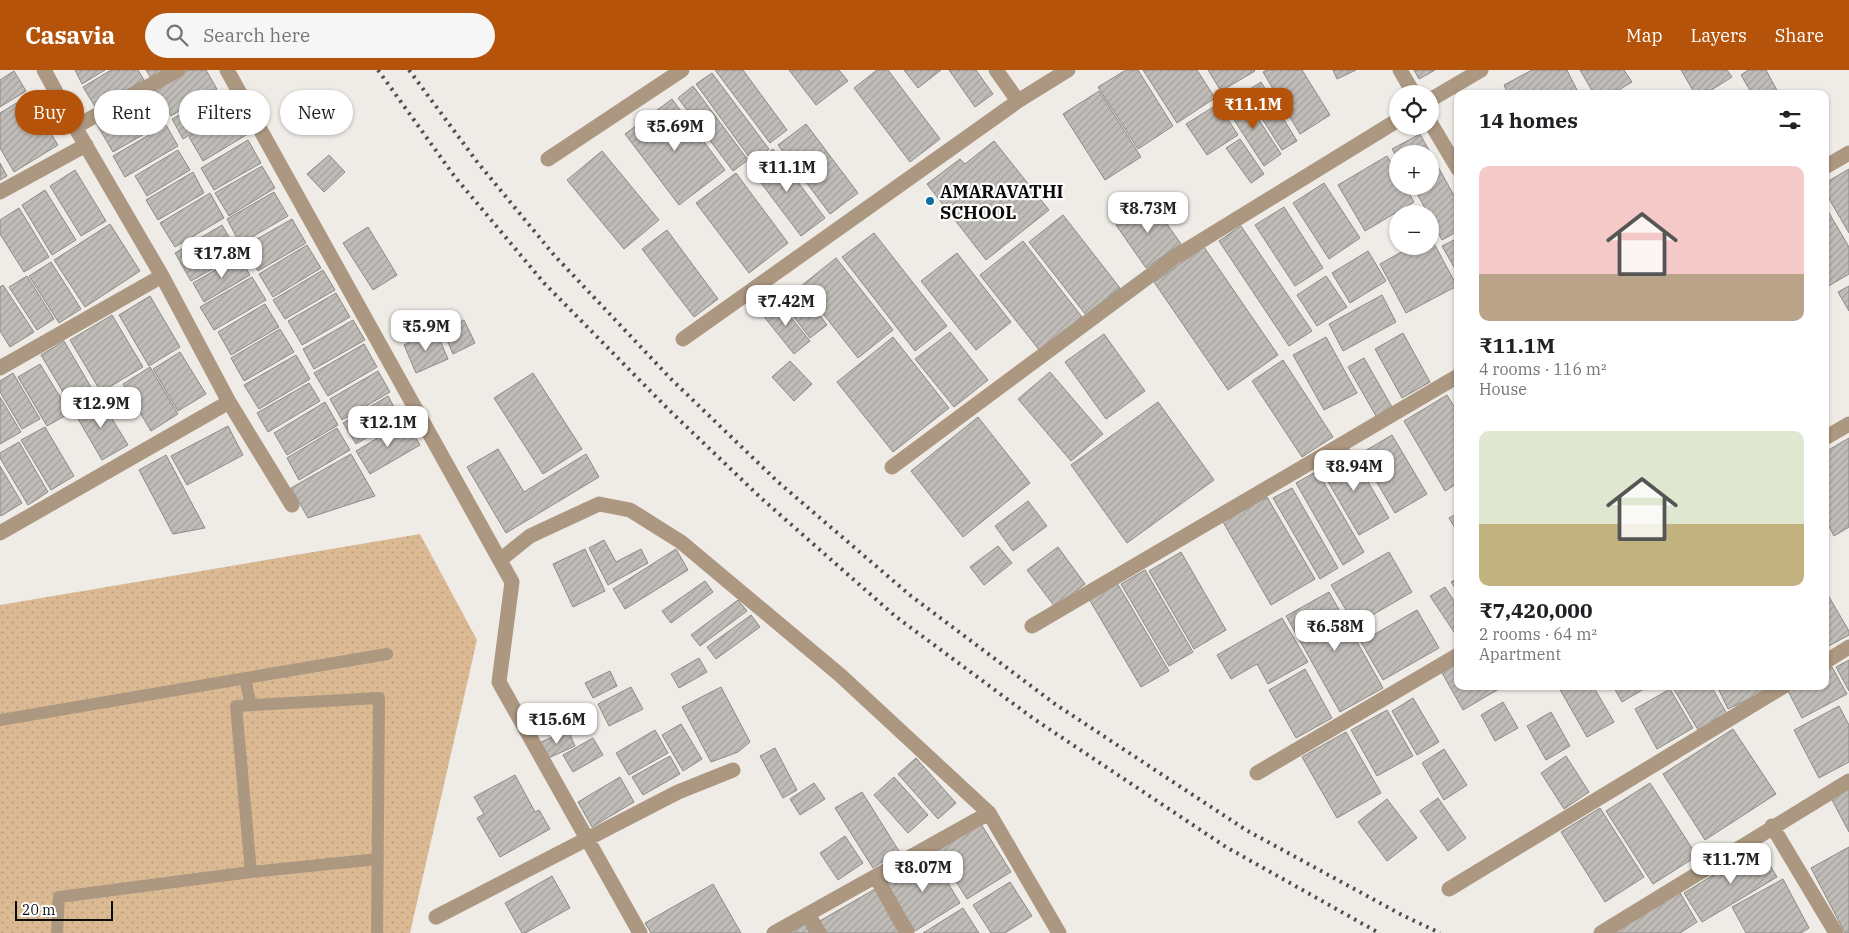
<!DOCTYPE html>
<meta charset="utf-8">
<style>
body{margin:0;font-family:"IBM Plex Serif",serif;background:#f6f6f6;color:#202124;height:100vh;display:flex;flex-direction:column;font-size:19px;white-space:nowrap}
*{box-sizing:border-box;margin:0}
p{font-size:16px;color:#757577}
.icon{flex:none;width:28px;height:28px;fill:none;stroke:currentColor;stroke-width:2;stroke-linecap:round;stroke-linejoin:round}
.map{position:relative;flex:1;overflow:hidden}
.drawer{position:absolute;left:1454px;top:20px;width:375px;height:600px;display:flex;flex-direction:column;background:#fff;border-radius:10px;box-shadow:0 1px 4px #0004}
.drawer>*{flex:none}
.hud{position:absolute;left:15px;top:20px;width:475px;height:45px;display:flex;gap:10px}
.controls{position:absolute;left:1389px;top:15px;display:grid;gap:10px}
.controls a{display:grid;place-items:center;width:50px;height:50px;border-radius:50%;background:#fff;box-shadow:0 1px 4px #0004;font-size:25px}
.scale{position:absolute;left:15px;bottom:12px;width:98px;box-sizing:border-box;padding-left:5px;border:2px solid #0c0b0a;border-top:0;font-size:14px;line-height:18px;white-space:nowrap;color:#0c0b0a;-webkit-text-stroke:4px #fff;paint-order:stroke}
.price{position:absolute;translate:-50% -42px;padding:0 11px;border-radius:10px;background:#fff;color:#222;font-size:16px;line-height:32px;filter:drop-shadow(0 1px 2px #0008)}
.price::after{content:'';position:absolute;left:50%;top:30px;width:15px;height:11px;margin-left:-8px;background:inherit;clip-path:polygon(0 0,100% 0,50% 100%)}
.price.selected{background:#b45309;color:#fff}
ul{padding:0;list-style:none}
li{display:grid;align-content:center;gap:10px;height:265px;padding:0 25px}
li span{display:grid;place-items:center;height:155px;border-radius:10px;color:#555}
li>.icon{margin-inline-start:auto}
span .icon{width:90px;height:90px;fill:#fffc;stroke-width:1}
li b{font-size:21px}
h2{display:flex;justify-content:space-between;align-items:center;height:60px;padding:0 25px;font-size:21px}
.pill{padding:0 18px;border-radius:22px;background:#fff;box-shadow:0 1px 4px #0004;font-size:18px;line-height:45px}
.pill.selected{background:#b45309;color:#fff}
header{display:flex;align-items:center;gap:30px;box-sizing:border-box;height:70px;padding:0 25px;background:#b45309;color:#fff}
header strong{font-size:24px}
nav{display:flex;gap:28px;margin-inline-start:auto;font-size:18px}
.search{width:350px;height:45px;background:#f6f6f6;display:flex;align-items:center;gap:12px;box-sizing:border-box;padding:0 18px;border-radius:28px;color:#757577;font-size:19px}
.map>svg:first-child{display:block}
</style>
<header>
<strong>Casavia</strong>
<div class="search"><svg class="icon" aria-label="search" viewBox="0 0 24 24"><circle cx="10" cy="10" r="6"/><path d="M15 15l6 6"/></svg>Search here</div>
<nav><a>Map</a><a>Layers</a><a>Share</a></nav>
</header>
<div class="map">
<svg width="1849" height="863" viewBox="0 0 1849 863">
<defs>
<pattern id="park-dots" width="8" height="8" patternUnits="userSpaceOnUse" patternTransform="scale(1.25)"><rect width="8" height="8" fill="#dbb993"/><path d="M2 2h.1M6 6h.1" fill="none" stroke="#bb9e7d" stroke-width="1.8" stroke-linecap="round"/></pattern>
<pattern id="building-hatch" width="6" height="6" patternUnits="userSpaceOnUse" patternTransform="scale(1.25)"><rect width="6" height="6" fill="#c0bcb8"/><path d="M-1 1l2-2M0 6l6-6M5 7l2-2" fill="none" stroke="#a4a09d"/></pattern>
</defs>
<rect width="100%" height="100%" fill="#efebe7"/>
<path fill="url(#park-dots)" d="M420 464 477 570 410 863H0V535Z"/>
<path fill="url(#building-hatch)" stroke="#8e8b87" d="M75 0H105L82 14Z
M111 0H138L144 10 96 38 83 17Z
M146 0H164L151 8Z
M188 0H206L217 19 171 46 155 19Z
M715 0H743L787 60 770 73Z
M789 0H839L848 11 816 35Z
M877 0H888L940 69 910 92 854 18Z
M904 0H941L918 18Z
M949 0H976L993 24 975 37Z
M1126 0H1138L1173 56 1138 79 1098 17Z
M1143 0H1197L1215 28 1177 53Z
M1208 0H1254L1255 1 1221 21Z
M1267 0H1302L1330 45 1300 64 1263 2Z
M1333 0H1356L1337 9Z
M1414 0H1435L1419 9Z
M1532 0H1567L1579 24H1508L1504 15Z
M1580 0H1624L1632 12 1612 24H1594Z
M1681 0H1727L1732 7 1705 24H1695Z
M1748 0H1766L1779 24H1752L1741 5Z
M14 1 26 21 0 37V10Z
M712 3 769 79 752 91 696 14Z
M1261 12 1297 71 1282 80 1245 22Z
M693 16 748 90 733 101 678 28Z
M1099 21 1141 87 1105 110 1063 44Z
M150 22 167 51 113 82 96 53Z
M217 23 228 42 183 69 172 49Z
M1243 25 1281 84 1264 96 1225 36Z
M28 26 58 75 14 102 0 78V43Z
M672 29 725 100 679 135 625 64Z
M1218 34 1238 65 1207 85 1186 54Z
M235 40 248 64 203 91 189 67Z
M806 54 858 123 830 144 778 75Z
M166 55 178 76 125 107 113 86Z
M1420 64 1458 133V161L1442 170 1430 148V144H1428L1413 116H1430V84H1398V89L1392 79Z
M1240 69 1264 104 1251 113 1226 78Z
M248 70 261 93 214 120 201 98Z
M994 71 1049 140 986 190 927 114 960 89 965 94Z
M773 79 825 148 801 166 749 97Z
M178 80 190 100 147 126 135 106Z
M602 81 659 150 624 179 567 110Z
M329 85 345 102 324 122 307 104Z
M1387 86 1398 104V116H1405L1414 132 1365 161 1338 115Z
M0 93 7 106 0 110Z
M262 96 275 118 229 146 215 123Z
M1849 99V163L1825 122V113Z
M75 100 106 151 81 166 50 116Z
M193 102 204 123 158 150 146 130Z
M736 103 788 173 749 203 696 133Z
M1324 113 1360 168 1329 189 1293 133Z
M45 120 76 170 52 185 22 135Z
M274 122 288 146 240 174 227 149Z
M210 123 224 148 175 177 160 153Z
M1151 131 1181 174 1146 198 1116 155Z
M1825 136 1849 177V204L1827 217 1825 213Z
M1284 137 1323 198 1295 216 1255 155Z
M19 138 49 187 24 202 0 164V150Z
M1063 145 1120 218 1086 245 1029 172Z
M292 149 306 173 258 201 243 177Z
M110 154 140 201 85 237 54 190Z
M222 155 239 184 191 211 175 183Z
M1241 156 1312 261 1289 276 1219 171Z
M368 157 397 205 373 220 343 173Z
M667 160 718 229 694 247 642 179Z
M874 163 947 256 915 281 842 187Z
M1430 166 1457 216 1406 243 1380 194 1412 176H1430Z
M1458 168V204L1442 176Z
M1023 171 1082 247 1040 281 980 205Z
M307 175 321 198 273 227 259 204Z
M1204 177 1278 285 1228 320 1154 212Z
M1368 181 1386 211 1350 233 1332 203Z
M957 183 1011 252 976 280 921 211Z
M239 186 250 205 204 232 193 213Z
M836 188 893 260 858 288 801 216Z
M51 192 81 239 59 253 29 206Z
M323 200 335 220 285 249 273 230Z
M27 206 54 249 37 260 9 217Z
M1326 206 1347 237 1317 256 1297 225Z
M252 207 266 230 214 260 200 237Z
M3 215 34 262 10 277 0 261V217Z
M798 216 827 255 810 268 780 229Z
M1849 216V241L1838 222Z
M336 223 350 247 302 275 288 251Z
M1382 225 1396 252 1343 281 1329 254Z
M150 226 180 277 149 296 119 245Z
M777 230 810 271 794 284 761 243Z
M265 234 279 257 231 285 218 262Z
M112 245 143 297 101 322 70 270Z
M353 250 365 270 314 299 303 279Z
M464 250 475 273 453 284 443 261Z
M280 259 294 282 244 311 231 288Z
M436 261 448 289 416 303 404 275Z
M950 262 988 310 954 337 915 289Z
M1403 263 1430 312 1402 328 1375 279Z
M1104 264 1145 321 1106 349 1065 292Z
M893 267 949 338 893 382 837 312Z
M1326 267 1357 323 1324 340 1293 285Z
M64 271 95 324 72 337 41 285Z
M364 274 377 297 328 326 314 303Z
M180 282 206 324 178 341 153 299Z
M296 285 310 309 259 339 244 315Z
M1364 288 1392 337 1376 346 1348 297Z
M1283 290 1333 367 1302 387 1252 311Z
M790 291 812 314 794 331 772 307Z
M40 294 70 343 47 356 18 307Z
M150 297 178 344 151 361 123 314Z
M378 301 390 322 342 350 330 329Z
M1050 302 1103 364 1071 391 1018 329Z
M13 303 40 349 22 359 0 322V311Z
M533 303 582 379 543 404 494 328Z
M309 313 320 331 268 362 257 343Z
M1447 325 1458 343V413L1445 421 1404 351Z
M388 326 400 348 356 374 343 353Z
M0 327 21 362 0 374Z
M99 327 128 375 102 390 74 342Z
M325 332 338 355 287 385 274 363Z
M1158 332 1214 410 1127 473 1071 395Z
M978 347 1030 413 963 467 911 401Z
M406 351 420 375 370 404 356 381Z
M228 356 243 385 187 415 171 386Z
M45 357 74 406 51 420 21 370Z
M337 358 350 380 299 410 287 388Z
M1392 365 1427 424 1395 443 1360 384Z
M1849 368V457L1834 466 1825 449V382Z
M19 372 48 422 28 435 0 388V383Z
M498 379 524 422 586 384 599 407 506 463 467 397Z
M1349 379 1389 448 1359 465 1319 396Z
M351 384 375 426 308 448 291 418Z
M166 385 205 458 173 464 139 400Z
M0 396 22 433 1 446 0 444Z
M1317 401 1364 482 1343 495 1296 413Z
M1292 418 1338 498 1320 509 1273 428Z
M1267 427 1315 509 1271 535 1223 452Z
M1028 431 1047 456 1013 481 995 456Z
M1458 443V463L1449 448Z
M604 470 616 492 641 479 648 493 608 515 589 478Z
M998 476 1012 493 984 515 970 497Z
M1058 477 1085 514 1055 537 1027 500Z
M585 479 605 521 573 537 553 494Z
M676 479 688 500 625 539 613 519Z
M1181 482 1226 560 1194 579 1149 501Z
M1389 482 1412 522 1355 555 1331 515Z
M1145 500 1193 582 1169 596 1121 514Z
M1458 508V522L1451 512Z
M705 511 713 522 671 553 662 541Z
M1117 513 1169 601 1141 617 1089 529Z
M1445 517 1458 537V568L1430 526Z
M1825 520 1849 561V565L1825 578Z
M1329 522 1383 618 1340 642 1286 546Z
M738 530 747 541 700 576 691 565Z
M1417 540 1439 578 1383 610 1361 572Z
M751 545 760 557 716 589 707 577Z
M1282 548 1308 592 1268 614 1257 594 1231 609 1217 585Z
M699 588 707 602 679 618 671 604Z
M1849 590V621L1836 597Z
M1458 591V616H1504L1463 640 1441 601Z
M1832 597 1847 624 1802 648 1788 621 1796 616H1825V601Z
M1305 599 1332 648 1296 668 1269 620Z
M610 601 617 616 593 628 585 613Z
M1558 616H1593L1614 652 1587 667Z
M1613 616H1649L1622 632Z
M1672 616H1711L1727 644 1698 660Z
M1717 616H1764L1766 621 1728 639Z
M631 617 643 639 609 656 598 634Z
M721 617 750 672 738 682 711 692 682 637Z
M1670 619 1693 658 1657 679 1635 639Z
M1413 628 1439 672 1417 685 1392 641Z
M1503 632 1518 658 1495 671 1481 645Z
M1839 636 1849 655V692L1819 708 1794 660Z
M1387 640 1413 686 1377 706 1351 660Z
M1551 642 1570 676 1546 690 1527 656Z
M681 654 702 689 683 701 662 665Z
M1733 659 1776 724 1705 770 1663 704Z
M568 660 575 676 546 689 539 673Z
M655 660 668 683 629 705 616 683Z
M1346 662 1381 723 1337 748 1302 687Z
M593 668 603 685 573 702 563 685Z
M775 678 797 720 783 728 760 686Z
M1444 679 1467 715 1444 730 1422 693Z
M670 686 680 704 643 725 632 707Z
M1566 686 1589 722 1564 739 1541 703Z
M916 688 956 733 938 749 898 704Z
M515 705 535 742 539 740 550 759 500 787 477 748 484 744 474 727Z
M620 707 634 732 592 757 578 732Z
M894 707 928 745 908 763 874 725Z
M814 713 825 729 800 745 790 729Z
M1650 713 1697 786 1653 814 1606 741Z
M1849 719V762L1831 728Z
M862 722 899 781 873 798 835 738Z
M1438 728 1466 768 1448 781 1420 741Z
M1387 729 1417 768 1387 791 1358 752Z
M1600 738 1644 807 1605 832 1561 762Z
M981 754 1011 802 967 829 937 781Z
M845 766 863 793 838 810 820 783Z
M1759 777 1777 807 1702 852 1684 823Z
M1849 777V863H1845L1811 798Z
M931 785 960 833 915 861 885 813Z
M552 806 570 838 525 863H522L505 833Z
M1783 809 1809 858 1801 863H1746L1732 837Z
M1010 812 1032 846 1005 863H991L973 835Z
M713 814 741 863H651L645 853Z
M875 819 900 863H824L818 852Z
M1679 821 1697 852 1680 863H1611Z
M963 838 979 863H923Z
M805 854 810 863H789Z"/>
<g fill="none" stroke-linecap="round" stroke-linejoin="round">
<path stroke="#ac9781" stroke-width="12" d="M245 609 251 635
M0 650 387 584
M251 802 378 789
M57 863 59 827 251 802 236 636 379 628 377 863"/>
<path stroke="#ac9781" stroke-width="15" d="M44 0 75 57 162 206 229 332 292 435
M227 0 512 512 499 612 640 863
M996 0 1018 31
M1400 0 1414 24
M1430 30 1481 0
M1430 52 1458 99
M75 57 178 0
M548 89 682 0
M1825 97 1849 83
M0 122 86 75
M683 269 1018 31 1068 0
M0 298 162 206
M1825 368 1849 354
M892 397 1175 187 1398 50
M0 463 229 332
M500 490 530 466 599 434 630 440 681 472 840 605 989 743 1059 863
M1032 556 1458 306
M1825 592 1849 577
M1257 703 1458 585
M1772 756 1836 863
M876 807 907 863
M1449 819 1784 616
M808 844 819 863
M436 847 678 722 733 700
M774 863 989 743
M1601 863 1849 711"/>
<path stroke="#514f4d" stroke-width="4" stroke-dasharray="2.5 5" stroke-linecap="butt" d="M378 0 455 107 544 213 669 340 761 428 895 546 1034 649 1226 777 1379 863
M409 0 478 93 554 185 671 309 778 412 911 526 1055 634 1246 760 1402 845 1440 863"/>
</g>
<circle fill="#0e709e" stroke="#fff" stroke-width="2" cx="930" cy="131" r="5"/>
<g text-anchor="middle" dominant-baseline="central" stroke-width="4.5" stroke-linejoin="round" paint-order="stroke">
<g font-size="18" font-weight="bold" fill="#0c0b0a" stroke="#fff" text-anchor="start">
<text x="940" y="121">AMARAVATHI<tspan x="940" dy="21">SCHOOL</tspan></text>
</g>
</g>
</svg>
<div class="controls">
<a><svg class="icon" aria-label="locate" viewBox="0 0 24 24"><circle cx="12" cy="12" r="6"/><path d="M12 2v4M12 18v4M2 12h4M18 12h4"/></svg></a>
<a>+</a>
<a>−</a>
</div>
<div class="scale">20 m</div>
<b class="price selected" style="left:1253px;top:60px">₹11.1M</b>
<b class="price" style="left:675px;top:82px">₹5.69M</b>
<b class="price" style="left:787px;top:123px">₹11.1M</b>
<b class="price" style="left:1148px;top:164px">₹8.73M</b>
<b class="price" style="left:222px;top:209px">₹17.8M</b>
<b class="price" style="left:786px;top:257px">₹7.42M</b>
<b class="price" style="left:426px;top:282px">₹5.9M</b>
<b class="price" style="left:101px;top:359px">₹12.9M</b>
<b class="price" style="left:388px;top:378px">₹12.1M</b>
<b class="price" style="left:1354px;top:422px">₹8.94M</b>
<b class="price" style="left:1335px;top:582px">₹6.58M</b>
<b class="price" style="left:557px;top:675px">₹15.6M</b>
<b class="price" style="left:1731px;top:815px">₹11.7M</b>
<b class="price" style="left:923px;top:823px">₹8.07M</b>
<div class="hud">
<a class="pill selected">Buy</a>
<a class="pill">Rent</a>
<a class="pill">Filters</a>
<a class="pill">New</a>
</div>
<section class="drawer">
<h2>14 homes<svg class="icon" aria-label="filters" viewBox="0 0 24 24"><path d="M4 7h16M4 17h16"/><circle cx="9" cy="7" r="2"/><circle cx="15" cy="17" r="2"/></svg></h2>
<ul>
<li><span style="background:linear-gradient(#f6c9c9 70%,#b9a48a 0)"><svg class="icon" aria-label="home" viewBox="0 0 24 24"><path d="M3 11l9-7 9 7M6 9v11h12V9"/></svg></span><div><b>₹11.1M</b><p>4 rooms · 116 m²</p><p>House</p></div></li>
<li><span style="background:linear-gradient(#dfe7d0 60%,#c2b280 0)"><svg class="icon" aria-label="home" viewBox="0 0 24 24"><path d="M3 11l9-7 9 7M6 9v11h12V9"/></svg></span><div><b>₹7,420,000</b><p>2 rooms · 64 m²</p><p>Apartment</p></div></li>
</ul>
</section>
</div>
